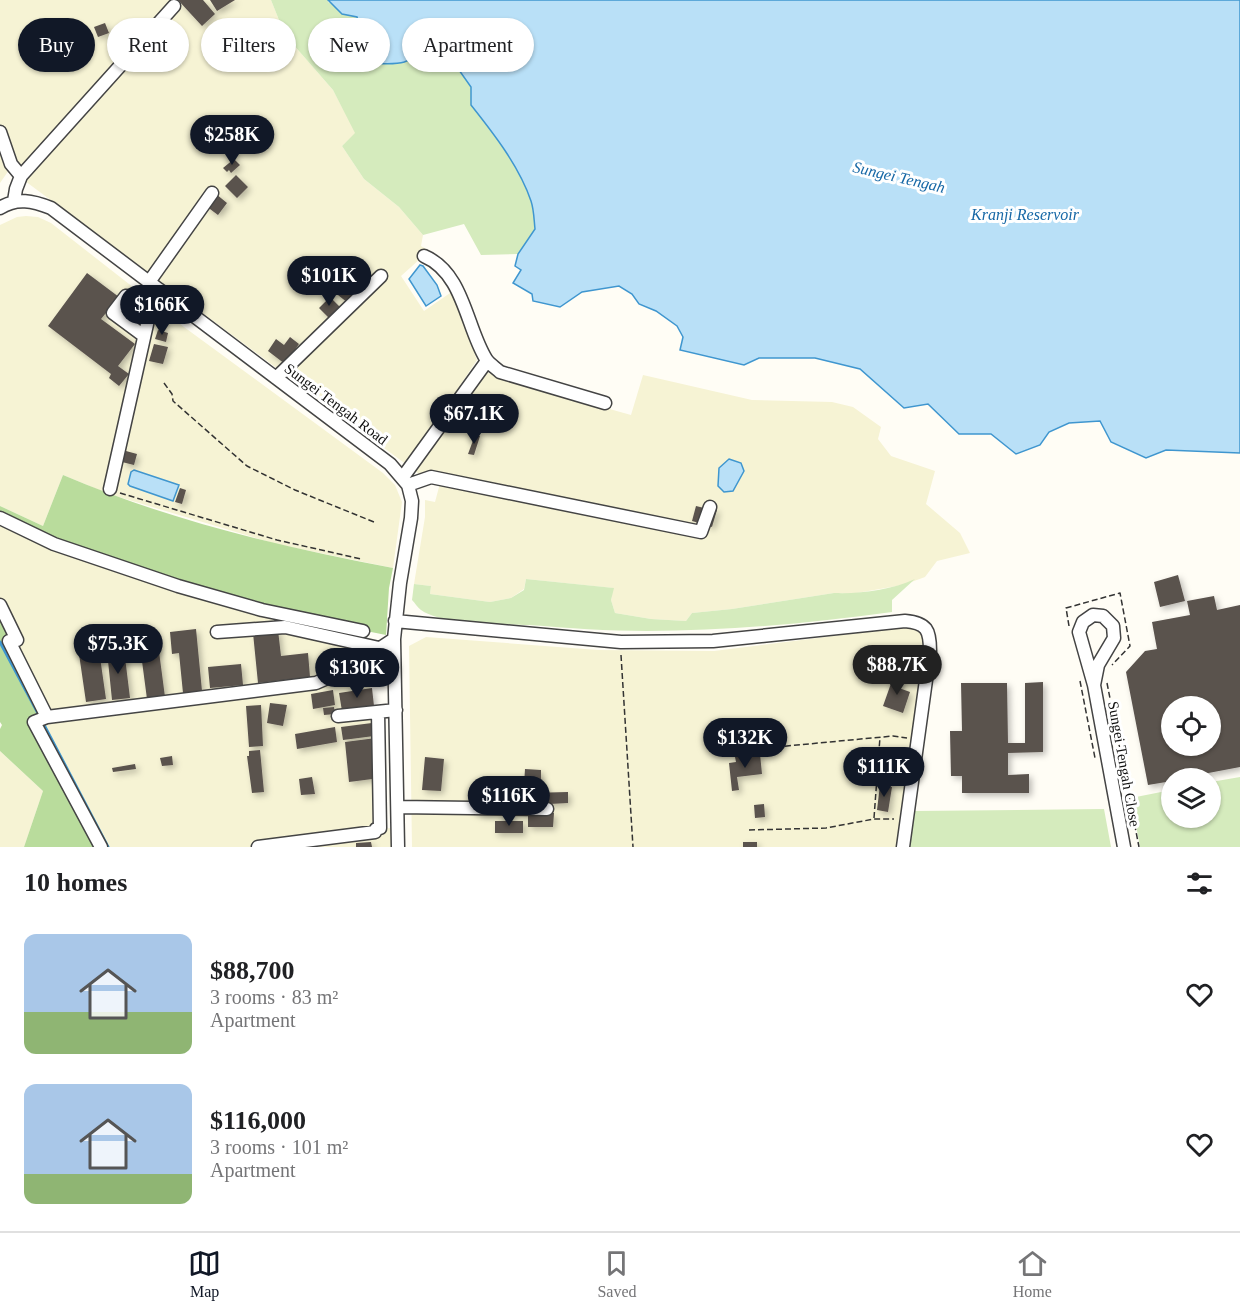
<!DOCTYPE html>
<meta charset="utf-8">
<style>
body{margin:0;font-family:Georgia,serif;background:#f6f6f6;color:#202124;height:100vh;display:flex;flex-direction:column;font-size:22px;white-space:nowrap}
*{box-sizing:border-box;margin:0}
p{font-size:20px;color:#757577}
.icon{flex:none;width:33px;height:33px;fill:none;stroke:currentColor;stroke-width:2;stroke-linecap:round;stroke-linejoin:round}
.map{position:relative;height:847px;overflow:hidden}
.panel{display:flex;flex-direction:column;background:#fff;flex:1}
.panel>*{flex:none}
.guide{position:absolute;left:18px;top:18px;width:600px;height:54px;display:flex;gap:12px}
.controls{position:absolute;left:1161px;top:696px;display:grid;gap:12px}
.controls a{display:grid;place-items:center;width:60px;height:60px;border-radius:50%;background:#fff;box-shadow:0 2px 4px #0004;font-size:30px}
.price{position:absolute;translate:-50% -51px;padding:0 14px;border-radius:21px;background:#111827;color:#fff;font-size:20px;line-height:39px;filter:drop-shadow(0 2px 3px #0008)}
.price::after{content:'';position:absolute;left:50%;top:36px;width:18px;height:14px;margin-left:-9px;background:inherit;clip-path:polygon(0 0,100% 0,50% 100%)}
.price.on{background:#222;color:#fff}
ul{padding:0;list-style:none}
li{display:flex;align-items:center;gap:18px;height:150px;padding:0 24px}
li span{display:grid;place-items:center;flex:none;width:168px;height:120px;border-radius:12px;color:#555}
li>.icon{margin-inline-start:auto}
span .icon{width:72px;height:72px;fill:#fffc;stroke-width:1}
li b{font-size:26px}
h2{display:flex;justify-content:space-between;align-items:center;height:72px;padding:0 24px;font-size:26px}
.tag{padding:0 21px;border-radius:27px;background:#fff;box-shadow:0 2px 4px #0004;font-size:21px;line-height:54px}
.tag.on{background:#111827;color:#fff}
.tabs{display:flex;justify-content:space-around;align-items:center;height:84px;border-top:2px solid #e0e0e0;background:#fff;font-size:16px;color:#757577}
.tabs a{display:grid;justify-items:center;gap:3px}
.tabs .on{color:#111827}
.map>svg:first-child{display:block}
</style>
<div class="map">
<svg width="1240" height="847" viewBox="0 0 1240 847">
<defs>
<filter id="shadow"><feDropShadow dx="3" dy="3" stdDeviation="3" flood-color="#0004"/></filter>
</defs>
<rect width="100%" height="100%" fill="#fffdf5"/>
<path fill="#f6f3d4" d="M0 0H271L285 35 333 90 356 133 342 146 364 179 399 207 423 235 421 246 426 249 420 259 401 276 424 311 453 291 477 360 407 465 25 181 9 170 0 183Z
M26 216 38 217 51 223 184 327 383 473 395 485 402 502 393 568 276 544 109 494 63 475 43 526 0 506V225L17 217Z
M486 372 513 382 631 415 643 375 752 400 832 402 853 407 881 427 878 439 891 456 935 471 926 504 960 533 970 553 937 561 925 577 903 585 851 594 834 593 732 609 692 613 686 621 651 619 615 613 611 600 613 588 526 579 524 589 511 598 490 602 430 594 431 586 414 584 425 517V500L435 502 442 476 424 473 420 475 414 470Z
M0 518 363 631 373 707 376 829 392 828 393 847H101L34 722 0 605Z
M904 627 912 628 922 633 925 644 896 847H412L409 646 426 637 598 650 714 651Z
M0 751 43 791 24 847H0Z"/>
<path fill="#d5ebbd" d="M271 0H328V2L357 17 364 42 361 55 433 42 459 70 471 87V105C494 134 519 166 531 201 534 210 534 220 535 229L518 254 481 255 464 224 423 235 399 207 364 179 342 146 355 133 333 90 285 35Z
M526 579 614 588 611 600 615 613 651 619 686 621 692 613 732 609 834 593C861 594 891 590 915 579L892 600V612C811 623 729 631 647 631 608 631 568 628 529 625 502 624 442 625 421 610 418 608 415 603 412 600L414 584 431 586 430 594 490 602 511 598 524 590Z
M1240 777V847H1140L1131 798 1171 790 1172 818H1210L1211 782Z
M1104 809 1111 847H910L915 811Z"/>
<path fill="#b9dc9c" d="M63 475C168 520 281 547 393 568L389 588 386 635 262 610 178 586 0 518V506L43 526Z
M0 605 10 641 47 717 34 721 101 847H24L43 791 0 751V729L2 725 0 722Z"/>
<path fill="#b9e0f7" stroke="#3f96cf" stroke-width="1.5" d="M328 0H1240V453L1166 450 1146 458 1111 442 1100 421 1069 423 1049 432 1040 445 1016 454 991 434H959L928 404 904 408 860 369 815 358H759L744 365 680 350 683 337 677 326 656 311 639 304 632 294 619 286 582 292 560 307 533 301 532 294 513 283 521 270 515 266 518 254 535 229C534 220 534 210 531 201 519 166 494 134 471 105V87L459 70 433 42 427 43C410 68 395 64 368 63L361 55 364 42 357 17 342 14Z
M420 265 423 266 437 285 441 296 426 306 409 279Z
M729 459 741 463 744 471 733 491 724 492 718 486 719 468Z
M134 470 179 485 173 501 130 486 128 484 131 472Z"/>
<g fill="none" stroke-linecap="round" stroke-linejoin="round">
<path stroke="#3f96cf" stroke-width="3" d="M0 642 40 717
M43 723 108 847"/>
</g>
<path fill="#5a524d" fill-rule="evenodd" filter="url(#shadow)" d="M178 0H203L215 14 202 26Z
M210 0H235L217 11Z
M105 23 109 33 98 37 94 27Z
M121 34 130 41 125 48 116 41Z
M70 36 76 53 69 56 63 38Z
M234 159 240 165 231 173 229 170 227 172 223 168Z
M236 175 248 187 237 198 225 186Z
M216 194 227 203 218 215 206 206Z
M87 273 119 297 101 319 135 344 118 366 129 374 119 386 109 378 111 374 48 326Z
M346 284 356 292 348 303 338 295Z
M330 297 340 307 329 318 319 308Z
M158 330 168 333 166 342 155 339Z
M290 337 299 344 285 364 268 351 276 339 284 345Z
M154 344 168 347 163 364 149 361Z
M474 395 497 402 495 409 491 408 488 419 468 413Z
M475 435 480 436 474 455 468 454Z
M126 451 137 454 134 465 122 462Z
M180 488 186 490 182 504 175 502Z
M696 506 704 508 699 523 692 521Z
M712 508 717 510 712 527 706 525Z
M1178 575 1185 601 1160 607 1154 582Z
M1214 596 1217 610 1240 605V767L1182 778H1172V781L1148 785 1126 672 1145 651 1157 649 1152 622 1190 615 1187 601ZM1172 706H1210V746H1172Z
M196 629 202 691 183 693 179 653 172 654 170 632Z
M278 630 281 656 308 653 310 677 258 683 253 633Z
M158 644 165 697 147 699 140 646Z
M124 649 130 698 112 700 107 651Z
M99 650 106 699 86 702 79 654Z
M241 664 243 685 210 688 208 667Z
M894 675 903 678 899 688 910 692 903 713 883 706Z
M1043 682V752L1008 753V775L1029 774V793H962V776H951L950 731H962L961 683H1007L1008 743H1025V683Z
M372 688 374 706 342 711 339 693Z
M333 690 335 705 313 709 311 694Z
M270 703 287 705 283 726 267 723Z
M261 705 263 746 249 747 246 706Z
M334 707 335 714 324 715 323 708Z
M372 723 374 736 343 740 341 727Z
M335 727 337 742 297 749 295 734Z
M376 738 380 778 349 782 345 742Z
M260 750 264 792 252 793 247 756H249V751Z
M760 754 762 774 737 777 739 790 732 791 729 763 736 762 735 757Z
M172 756 173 765 162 766 160 758Z
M425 757 444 759 441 791 422 790Z
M882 757 895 758 892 783 879 781Z
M135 764 136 769 113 772 112 768Z
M525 769 541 770V786L524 785Z
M312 777 315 794 301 795 299 779Z
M880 785 892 787 888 812 877 810Z
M568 792V803L531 805 530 793Z
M764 804 765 817 755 818 754 805Z
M528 813H554L553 827H528Z
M495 821H523V833H495Z
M371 842 372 847H356V843Z
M743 842H757V847H743Z"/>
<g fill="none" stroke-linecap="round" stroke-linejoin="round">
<g stroke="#444" stroke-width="15">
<path id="minor" d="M0 132 11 164 21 176
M14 201 16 189 21 176 174 6
M0 208C17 197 33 201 51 208L390 464 408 485 412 501 411 518 400 583 394 639 398 847
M424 256C464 273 466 327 486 359 489 364 496 368 500 372L605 403
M149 282 212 193
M144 336 113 313 126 296 137 304 152 284
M276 378 381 276
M403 477 487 361
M408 485 431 477 701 532 710 507
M110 489 150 311 160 290
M0 518 54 544 178 586 262 610 363 631
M0 605 17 640 9 641 47 717 34 722 101 847
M395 621 621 642 713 641 905 621C927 623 930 630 930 651L903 847
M217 632 285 627 379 648
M1094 685 1098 665 1114 638 1113 626 1103 616 1093 615 1083 622 1079 632 1094 685 1124 847
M338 716 396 710
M47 717 316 683 350 668 394 639
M398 807 547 809
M258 847 375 832 376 829 380 828 378 712"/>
</g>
<path stroke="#333" stroke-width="1.5" stroke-dasharray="6 3" stroke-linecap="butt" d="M164 383 172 394 173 401 247 466 295 490 374 522
M120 493 277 540 361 559
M1069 626 1066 608 1120 593 1130 646 1112 665
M621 655 633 847
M1080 681 1095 758
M1107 683 1139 847
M776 747 893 736 907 738
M874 818 880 737
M749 830 826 828 874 819H894"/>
<use href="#minor" stroke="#fff" stroke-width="12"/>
</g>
<g text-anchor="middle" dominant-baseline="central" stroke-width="6" stroke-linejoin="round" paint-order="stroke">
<g font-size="15" fill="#111" stroke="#fff">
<text transform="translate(336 404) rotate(37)">Sungei Tengah Road</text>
<text transform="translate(1124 764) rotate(80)">Sungei Tengah Close</text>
</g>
<g font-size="16" font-style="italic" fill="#1768a6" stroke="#fff">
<text transform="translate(899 177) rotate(13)">Sungei Tengah</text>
<text x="1025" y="214">Kranji Reservoir</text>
</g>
</g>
</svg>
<div class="controls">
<a><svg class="icon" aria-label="locate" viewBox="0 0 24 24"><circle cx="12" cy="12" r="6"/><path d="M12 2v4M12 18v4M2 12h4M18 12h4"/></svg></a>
<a><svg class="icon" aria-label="layers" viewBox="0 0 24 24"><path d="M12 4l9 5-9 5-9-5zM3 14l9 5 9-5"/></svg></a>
</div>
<b class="price" style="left:232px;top:166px">$258K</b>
<b class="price" style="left:329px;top:307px">$101K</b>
<b class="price" style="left:162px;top:336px">$166K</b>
<b class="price" style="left:474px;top:445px">$67.1K</b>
<b class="price" style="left:118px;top:675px">$75.3K</b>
<b class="price on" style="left:897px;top:696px">$88.7K</b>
<b class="price" style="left:357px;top:699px">$130K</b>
<b class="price" style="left:745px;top:769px">$132K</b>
<b class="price" style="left:884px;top:798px">$111K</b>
<b class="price" style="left:509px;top:827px">$116K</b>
<div class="guide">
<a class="tag on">Buy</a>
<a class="tag">Rent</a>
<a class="tag">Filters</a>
<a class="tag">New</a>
<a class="tag">Apartment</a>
</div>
</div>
<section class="panel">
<h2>10 homes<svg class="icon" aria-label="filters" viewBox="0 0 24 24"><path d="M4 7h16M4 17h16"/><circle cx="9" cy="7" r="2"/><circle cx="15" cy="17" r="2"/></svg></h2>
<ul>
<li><span style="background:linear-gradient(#a9c7e8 65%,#8fb573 0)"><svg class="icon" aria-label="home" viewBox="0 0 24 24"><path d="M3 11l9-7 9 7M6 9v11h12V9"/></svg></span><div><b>$88,700</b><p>3 rooms · 83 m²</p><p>Apartment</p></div><svg class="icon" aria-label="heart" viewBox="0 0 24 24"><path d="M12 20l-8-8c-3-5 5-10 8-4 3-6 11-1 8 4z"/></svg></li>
<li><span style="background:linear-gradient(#a9c7e8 75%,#8fb573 0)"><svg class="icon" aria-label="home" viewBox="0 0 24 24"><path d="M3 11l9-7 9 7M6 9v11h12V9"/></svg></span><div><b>$116,000</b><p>3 rooms · 101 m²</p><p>Apartment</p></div><svg class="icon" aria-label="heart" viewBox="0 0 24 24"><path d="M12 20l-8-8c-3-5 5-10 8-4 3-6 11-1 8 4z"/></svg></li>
</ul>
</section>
<nav class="tabs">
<a class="on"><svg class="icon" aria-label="map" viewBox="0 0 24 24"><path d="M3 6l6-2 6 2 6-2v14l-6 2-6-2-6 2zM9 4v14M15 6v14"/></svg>Map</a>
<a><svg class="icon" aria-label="saved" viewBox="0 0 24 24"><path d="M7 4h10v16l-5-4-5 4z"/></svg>Saved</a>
<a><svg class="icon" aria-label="home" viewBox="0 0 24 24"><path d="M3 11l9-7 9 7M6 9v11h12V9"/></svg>Home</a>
</nav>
